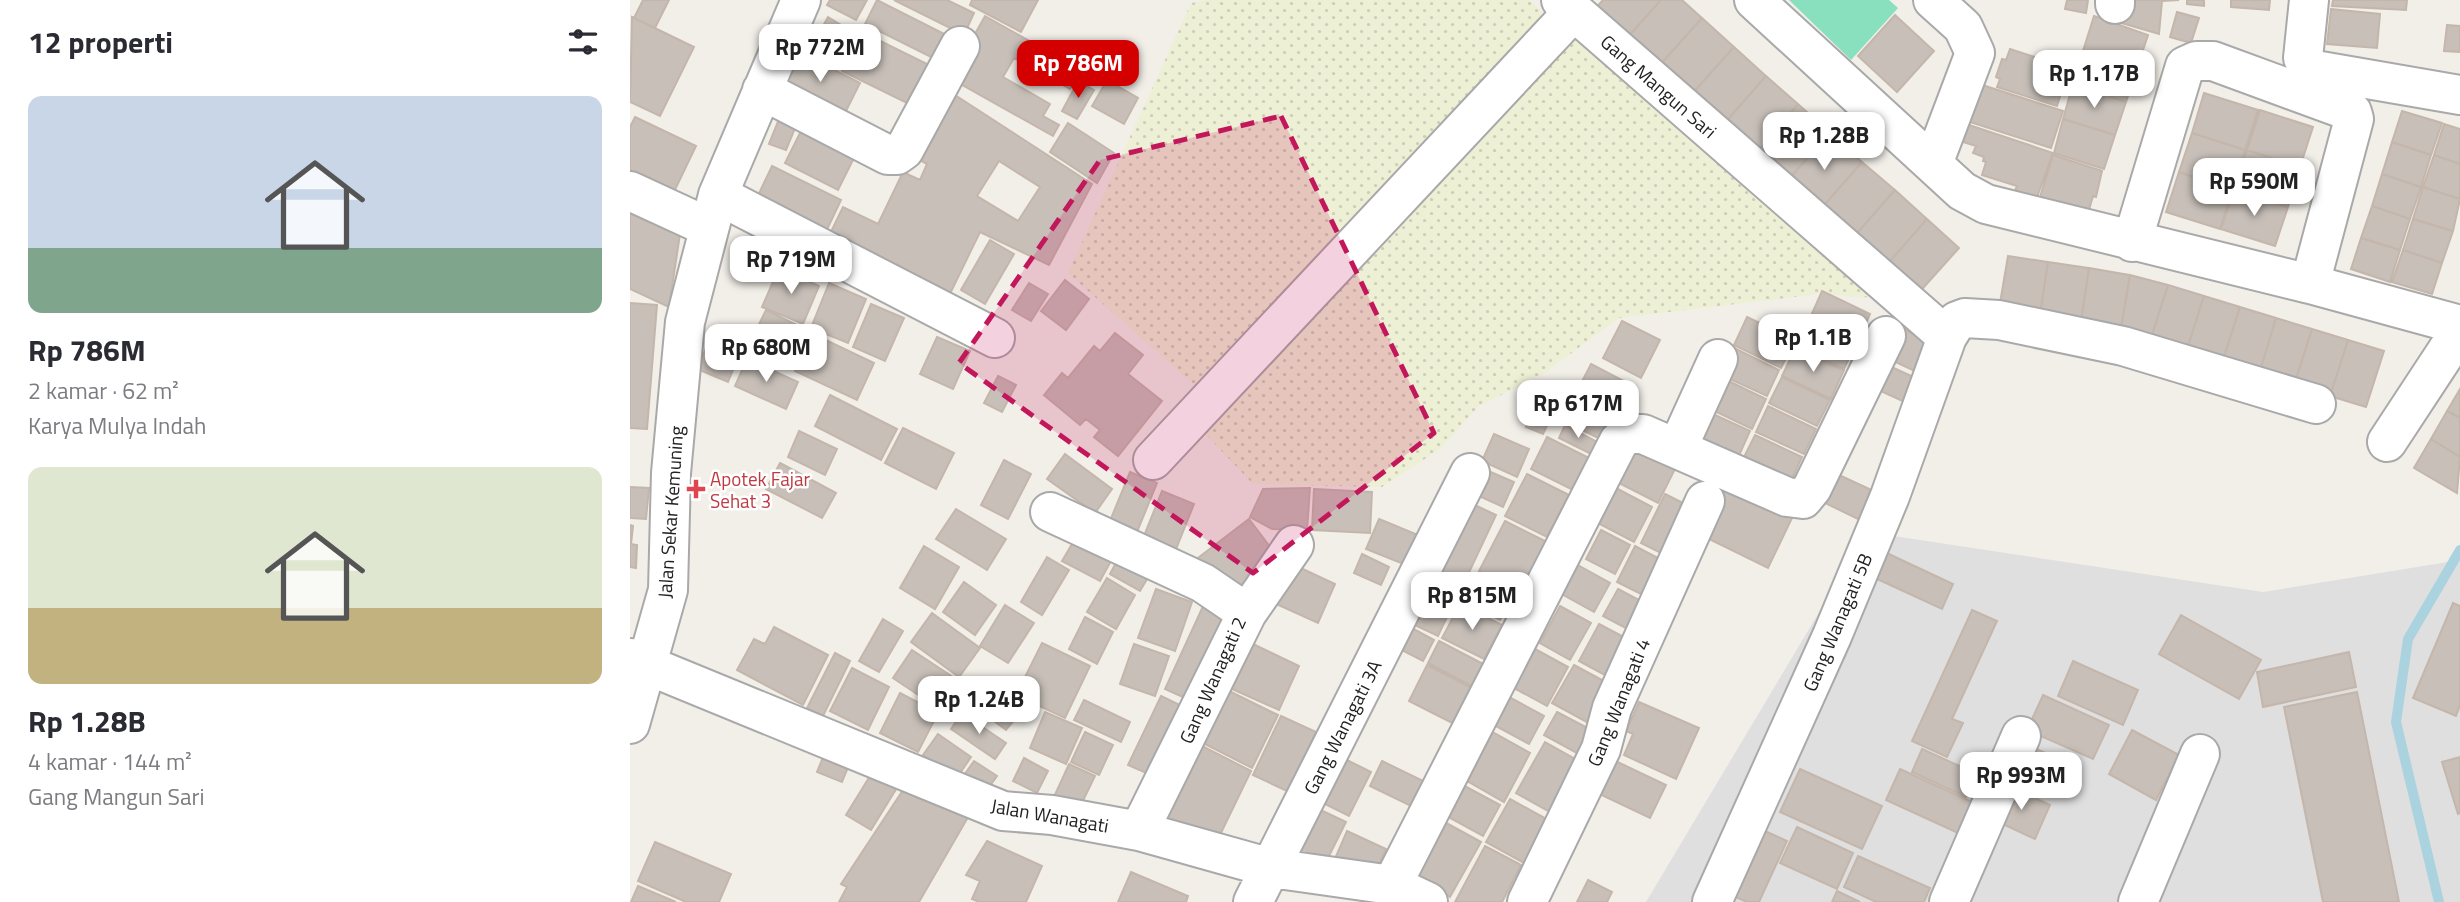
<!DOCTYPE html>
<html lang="id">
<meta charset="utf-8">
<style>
body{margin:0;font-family:"Titillium Web",sans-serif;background:#f2f2f3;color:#2b2b33;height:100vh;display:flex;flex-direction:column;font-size:26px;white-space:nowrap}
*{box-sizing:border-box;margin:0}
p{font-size:23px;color:#7c7c81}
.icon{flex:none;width:38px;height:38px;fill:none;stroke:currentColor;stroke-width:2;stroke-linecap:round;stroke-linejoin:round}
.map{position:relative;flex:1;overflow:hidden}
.sheet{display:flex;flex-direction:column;background:#fff;width:630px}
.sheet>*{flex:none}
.price{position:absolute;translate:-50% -60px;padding:0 16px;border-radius:14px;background:#fff;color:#222;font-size:23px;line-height:46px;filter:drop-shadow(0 2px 4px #0008)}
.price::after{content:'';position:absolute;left:50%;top:42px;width:21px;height:16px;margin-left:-10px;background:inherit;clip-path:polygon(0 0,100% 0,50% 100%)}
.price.current{background:#d40000;color:#fff}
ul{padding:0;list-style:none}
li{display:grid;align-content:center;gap:14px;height:371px;padding:0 28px}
li span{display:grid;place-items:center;height:217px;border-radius:14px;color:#555}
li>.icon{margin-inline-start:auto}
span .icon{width:126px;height:126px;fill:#fffc;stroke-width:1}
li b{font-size:30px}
h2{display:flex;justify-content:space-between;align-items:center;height:84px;padding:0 28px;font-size:30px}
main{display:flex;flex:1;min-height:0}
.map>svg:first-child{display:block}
</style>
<main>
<section class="sheet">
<h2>12 properti<svg class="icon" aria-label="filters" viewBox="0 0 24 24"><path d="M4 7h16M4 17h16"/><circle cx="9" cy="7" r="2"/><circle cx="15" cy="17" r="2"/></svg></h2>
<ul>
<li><span style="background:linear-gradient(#c9d6e8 70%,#7fa58c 0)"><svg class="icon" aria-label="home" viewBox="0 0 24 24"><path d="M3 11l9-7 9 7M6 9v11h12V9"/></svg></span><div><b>Rp 786M</b><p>2 kamar · 62 m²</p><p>Karya Mulya Indah</p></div></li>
<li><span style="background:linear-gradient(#dfe7d0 65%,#c2b280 0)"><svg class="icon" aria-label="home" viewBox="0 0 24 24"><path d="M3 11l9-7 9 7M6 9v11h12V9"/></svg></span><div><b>Rp 1.28B</b><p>4 kamar · 144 m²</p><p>Gang Mangun Sari</p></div></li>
</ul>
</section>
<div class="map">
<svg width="1830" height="902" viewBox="0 0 1830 902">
<defs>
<pattern id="farmland-dots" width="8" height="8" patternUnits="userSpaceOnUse" patternTransform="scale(1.75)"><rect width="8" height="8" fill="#eef0d5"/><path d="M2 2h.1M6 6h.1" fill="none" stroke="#ccceb7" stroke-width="1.8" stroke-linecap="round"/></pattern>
</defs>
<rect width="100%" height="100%" fill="#f2efe9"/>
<path fill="#e0dfdf" d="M1237 532 1633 592 1824 561 1830 552V902H1016Z"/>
<path fill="url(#farmland-dots)" d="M576 0H899L912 12 905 34 571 391 438 273 561 3Z
M951 33 1248 298 1189 294 989 318 913 374 849 406 810 449 752 487 623 484 570 428Z"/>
<path fill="#88e0be" d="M1159 0H1259L1268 8 1221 60Z"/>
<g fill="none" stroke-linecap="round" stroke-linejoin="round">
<path stroke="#aad3df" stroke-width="10" d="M1809 902 1766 722 1778 639 1830 550"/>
</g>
<path fill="#c7bfb8" stroke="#c4b6ab" stroke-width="2" fill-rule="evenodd" d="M13 0H39L25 28 4 18Z
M200 0H237L226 20 197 5Z
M247 0 324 39 311 62 235 24Z
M264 0H317L344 13 334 35Z
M342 0H408L391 32 340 5Z
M973 0H1031L996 39 964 10Z
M1031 0H1052L1072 18 1028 67 996 39Z
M1437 0H1458L1456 13 1435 9Z
M1490 0H1549L1532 1 1529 34 1488 22Z
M1557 0H1574V6L1557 4Z
M1601 0H1640L1639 10 1601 7Z
M1703 0H1777L1776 10 1702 6Z
M1701 9 1750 14 1747 48 1697 44Z
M1547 12 1569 18 1561 43 1540 37Z
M1265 15 1304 51 1267 92 1228 56Z
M355 16 451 70 440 89 384 58 373 77 420 104 413 116 429 125 423 136 320 78Z
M1464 16 1518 35 1507 68 1453 51Z
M2 17 64 47 30 116 0 102Z
M198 17 221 31 216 39 193 26Z
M1072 18 1104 47 1060 96 1028 67Z
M1817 25 1830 26V52L1814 51Z
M190 27 212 39 204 53 182 41Z
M232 32 305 68 285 107 212 71Z
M1104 47 1136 76 1093 125 1060 96Z
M1380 49 1439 68 1427 106 1367 87 1370 79 1366 77 1372 59 1376 60Z
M167 51 230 83 213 117 150 86Z
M1453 51 1507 68 1496 102 1443 84Z
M1136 76 1168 104 1125 154 1093 125Z
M477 80 508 98 494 124 462 106Z
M448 81 464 90 447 119 432 111Z
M1346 83 1433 111 1421 148 1334 120Z
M1443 84 1496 102 1485 135 1433 119Z
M1574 93 1628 110 1615 150 1562 133Z
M325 95 462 184 419 265 350 232 317 300 196 242 213 207 248 224 273 172 290 180 297 164 284 157ZM369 161 410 187 388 221 347 196Z
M1168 104 1200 133 1156 182 1125 154Z
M1630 110 1683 127 1670 167 1617 150Z
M1772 111 1812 123 1801 155 1762 142Z
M151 114 168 121 156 150 139 144Z
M5 117 66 146 43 194 0 173V127Z
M1433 119 1485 135 1474 169 1424 153Z
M175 123 228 150 208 190 155 163Z
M438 123 484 153 467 183 420 152Z
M1333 123 1423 153 1406 200 1384 193 1387 186 1352 175 1356 162 1353 161 1354 157 1343 153 1346 146 1327 140Z
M1814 124 1830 129V164L1804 155Z
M1200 133 1232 162 1189 211 1156 182Z
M1562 133 1615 150 1602 190 1549 172Z
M1762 142 1801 155 1791 187 1752 174Z
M1617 150 1670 167 1658 207 1604 190Z
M1423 155 1472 171 1466 197 1463 196 1458 213 1410 197Z
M1804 155 1830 164V199L1793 187Z
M1232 162 1265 190 1221 240 1189 211Z
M142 166 211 200 192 240 123 206Z
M1549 172 1602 190 1590 229 1536 212Z
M1752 174 1791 187 1780 219 1742 206Z
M1793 187 1830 199 1823 231 1783 219Z
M1265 190 1297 219 1253 269 1221 240Z
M1604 190 1658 207 1645 246 1591 229Z
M1742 206 1780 219 1770 250 1731 238Z
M0 211 50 234 39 307 0 289Z
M1297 219 1329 248 1285 297 1253 269Z
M1783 219 1823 231 1812 263 1773 250Z
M1731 238 1770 250 1760 282 1721 269Z
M360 240 384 254 355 304 331 290Z
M1773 250 1812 263 1802 294 1762 282Z
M1378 256 1418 262 1409 322 1368 315Z
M1418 262 1459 268 1450 328 1409 322Z
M149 268 189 286 173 324 132 307Z
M1459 268 1500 275 1490 334 1450 328Z
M1500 275 1538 285 1520 341 1490 334Z
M435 280 459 299 436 330 411 311Z
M199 283 236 299 218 343 181 328Z
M399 283 418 294 401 321 382 310Z
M1538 285 1574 296 1556 352 1520 341Z
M1192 291 1240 314 1228 341 1180 318Z
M1574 296 1610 307 1592 363 1556 352Z
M0 303 27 305 17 429 0 428Z
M241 304 274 318 255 361 223 347Z
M1610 307 1646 318 1629 374 1592 363Z
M136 310 179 331 161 367 118 347Z
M1117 317 1165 340 1151 368 1104 345Z
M1646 318 1682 329 1664 385 1629 374Z
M1179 320 1227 342 1214 369 1166 346Z
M992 321 1030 340 1011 378 973 358Z
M1271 328 1305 344 1291 374 1257 358Z
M1682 329 1718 340 1700 396 1664 385Z
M485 333 513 355 498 374 532 401 488 456 464 437 470 430 456 419 450 425 414 395 432 373 438 378 464 346 470 351Z
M183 334 244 363 227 400 165 371Z
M81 337 111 350 98 382 67 369Z
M307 337 340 351 323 389 290 374Z
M1718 340 1754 351 1736 407 1700 396Z
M1102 347 1149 370 1137 396 1089 374Z
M1165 349 1214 370 1201 399 1152 376Z
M117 359 168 382 156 409 105 386Z
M961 364 1005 387 990 416 946 393Z
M1255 364 1290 380 1279 404 1244 388Z
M368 376 386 385 372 412 354 403Z
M1088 376 1136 399 1122 429 1074 406Z
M1152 377 1200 400 1187 426 1139 403Z
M1830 389V418L1817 411Z
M200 395 267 429 251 460 185 426Z
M941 397 981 417 970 439 930 419Z
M908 399 926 407 913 434 896 427Z
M1138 406 1186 429 1174 454 1126 432Z
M1072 409 1120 431 1107 460 1059 438Z
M1817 411 1830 418V457L1801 439Z
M935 425 967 442 961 454 929 438Z
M273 428 324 453 306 489 255 463Z
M169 431 207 449 195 475 158 457Z
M864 434 899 449 887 477 852 461Z
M1125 435 1172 457 1159 486 1111 463Z
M917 437 961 459 945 491 901 469Z
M1801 439 1830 457 1827 493 1784 468Z
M1006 444 1047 465 1028 503 987 482Z
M435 454 482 489 465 513 417 479Z
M374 460 401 474 378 519 351 505Z
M150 463 206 493 192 518 136 489Z
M849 467 884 482 873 507 838 491Z
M1196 469 1248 493 1234 522 1183 497Z
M500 472 527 483 507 532 480 521Z
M897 474 939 495 917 537 875 516Z
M0 487 19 488 16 519 0 518Z
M984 487 1022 507 1004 542 966 522Z
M1096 487 1162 518 1138 568 1073 536Z
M680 488 677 530 642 529 620 517 633 489Z
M684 489 742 492 740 533 682 530Z
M532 491 564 504 546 549 514 536Z
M1035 494 1065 509 1041 558 1011 543Z
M830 498 866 515 827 598 791 581Z
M326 509 376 539 357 570 306 539Z
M619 519 650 560 599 599 568 558Z
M749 519 788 535 776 565 736 549Z
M875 521 917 542 891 592 849 571Z
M0 525 3 526 1 544 7 545 6 568 0 567Z
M971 530 1000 545 985 574 956 559Z
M449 532 486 552 470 581 432 561Z
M294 546 329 567 305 609 270 588Z
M1005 546 1043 566 1025 601 987 582Z
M1246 548 1323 584 1312 609 1234 573Z
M492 551 523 569 510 591 480 574Z
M732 554 759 567 751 585 724 573Z
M417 557 439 570 412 615 391 602Z
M662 564 705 584 688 623 644 603Z
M946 564 980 583 964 612 930 593Z
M847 573 885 592 870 620 832 601Z
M477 578 505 595 486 629 457 612Z
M334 582 366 605 345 635 313 612Z
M790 586 824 602 808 636 774 620Z
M526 589 562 602 545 651 508 638Z
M988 589 1022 607 1007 634 973 616Z
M1823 603 1830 606V705L1826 716 1783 698Z
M574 604 608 619 568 704 535 689Z
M830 604 872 625 854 659 812 638Z
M375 605 404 623 378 663 350 646Z
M930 606 961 623 940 660 910 643Z
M1342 610 1367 621 1322 719 1333 723 1317 757 1282 741Z
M302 613 350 648 329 677 281 642Z
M1551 615 1631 660 1609 699 1529 654Z
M455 617 483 632 467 664 439 649Z
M253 619 273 631 249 672 229 661Z
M969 624 1005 643 984 680 949 661Z
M778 626 804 640 793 661 766 647Z
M144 627 198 655 173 705 107 670 124 639 135 644Z
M809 641 857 666 845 688 798 663Z
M412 643 460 666 435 718 403 703 411 687 394 679Z
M504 644 539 656 525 696 490 684Z
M623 644 669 666 649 710 602 689Z
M905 649 938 667 917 706 884 688Z
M282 650 323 677 305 706 263 678Z
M1719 652 1726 687 1633 707 1627 672Z
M205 653 220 661 193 716 177 708Z
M1443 661 1508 690 1493 725 1428 696Z
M797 665 844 689 826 725 779 701Z
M944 665 983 686 962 725 922 703Z
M222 668 259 687 238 730 200 711Z
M355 686 390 713 376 730 341 704Z
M599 691 648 715 622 768 573 743Z
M1727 692 1769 902H1693L1654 707Z
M270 693 308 713 288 752 250 733Z
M1413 695 1479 725 1463 759 1397 730Z
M531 696 562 711 530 779 498 765Z
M879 697 914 716 899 744 864 725Z
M454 700 500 722 491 742 444 720Z
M1009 702 1069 728 1046 779 994 755 1003 734 996 731Z
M415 712 452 728 436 764 400 748Z
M927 712 967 733 954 757 914 735Z
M332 713 376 743 365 759 321 729Z
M651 716 686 732 659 792 623 775Z
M859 730 900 753 874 802 832 778Z
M1502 730 1549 755 1526 800 1479 774Z
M455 732 483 745 469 775 441 762Z
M308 734 341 757 326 779 293 755Z
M915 742 956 765 927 816 886 793Z
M572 746 621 771 589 837 534 822Z
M1400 746 1422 756 1414 776 1392 765Z
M1292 749 1347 774 1336 797 1282 772Z
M196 750 221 760 212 782 187 772Z
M705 754 741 772 719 816 683 798Z
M975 756 1036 785 1020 818 959 789Z
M1830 757V813L1828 814 1812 762Z
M394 758 418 771 407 793 383 781Z
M344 761 367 776 354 794 332 778Z
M752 761 793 781 781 806 740 786Z
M439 764 465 776 448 811 423 799Z
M1170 769 1252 806 1232 849 1150 812Z
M1270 769 1344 803 1330 834 1256 800Z
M243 771 268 786 241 830 216 815Z
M829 783 870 805 853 836 813 814Z
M277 784 341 812 289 902H209L217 887 211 884Z
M1377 785 1420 805 1405 839 1362 819Z
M880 799 920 821 896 864 856 842Z
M678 804 716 822 692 870 654 851Z
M809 819 851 842 820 897 779 874Z
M1124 826 1157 841 1129 902H1117L1094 892Z
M1167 827 1223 853 1207 889 1150 863Z
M717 831 756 849 743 878 704 861Z
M357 841 412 866 396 902H349L342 899 350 881 336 875Z
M25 842 101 874 89 902H56L8 881Z
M855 846 891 865 872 902H825Z
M1228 856 1300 888 1294 902H1246L1214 887Z
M501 872 558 896 556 902H488Z
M958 880 982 892 977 902H947Z
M8 886 46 902H1Z
M1207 891 1230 902H1202Z"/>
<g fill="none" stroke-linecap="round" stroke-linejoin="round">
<g stroke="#a9a9a9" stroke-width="42">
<path id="minor" d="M931 0 1317 337
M1124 0 1332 191 1356 204 1680 284 1830 325
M1485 0V4
M1679 0 1673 58 1679 69 1830 95
M132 90 258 155H267L274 150 330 46
M1303 164 1345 53 1333 27 1303 0
M0 191 78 227
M88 195 365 338
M1502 242 1555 66 1566 61H1583L1722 112 1724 119 1680 284
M1757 442 1830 331
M1047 449 1088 359
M523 460 944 11
M420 512 573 583 617 613
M0 658 373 811 422 815 509 831 641 868 762 885 798 902
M0 724 38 590 41 473 55 322 88 195 171 0
M509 831 617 613 664 545
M762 885 989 441 999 434H1013L1157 497 1173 499 1182 488 1256 336
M623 902 840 473
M897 902 971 749 982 708 1075 501
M1082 902 1202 636 1260 496 1317 337 1327 321 1335 318 1369 320 1493 346 1686 404
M1319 902 1391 736
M1508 902 1570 754"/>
</g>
<use href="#minor" stroke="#fff" stroke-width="38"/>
</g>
<path fill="#c2185b" fill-opacity="0.2" stroke="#c2185b" stroke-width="5" stroke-dasharray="14 9" stroke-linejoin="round" d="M651 116 804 433 623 573 329 363 470 160Z"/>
<path fill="#e0444e" stroke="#fff" stroke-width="2.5" d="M62.5 478.5h7v7h7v7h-7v7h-7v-7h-7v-7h7z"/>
<g text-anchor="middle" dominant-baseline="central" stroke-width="5" stroke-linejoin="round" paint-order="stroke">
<g font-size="19" fill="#222" stroke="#fff">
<text transform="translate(1029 86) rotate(41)">Gang Mangun Sari</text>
<text transform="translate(40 512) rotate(-86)">Jalan Sekar Kemuning</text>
<text transform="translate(1207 622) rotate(-67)">Gang Wanagati 5B</text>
<text transform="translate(582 680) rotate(-66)">Gang Wanagati 2</text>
<text transform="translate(988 702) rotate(-68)">Gang Wanagati 4</text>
<text transform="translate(712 727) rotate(-63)">Gang Wanagati 3A</text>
<text transform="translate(420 815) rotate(10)">Jalan Wanagati</text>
</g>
<g font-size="19" fill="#be3a42" stroke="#fff" text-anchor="start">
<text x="80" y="478">Apotek Fajar<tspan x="80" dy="22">Sehat 3</tspan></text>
</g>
</g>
</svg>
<b class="price" style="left:190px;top:84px">Rp 772M</b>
<b class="price current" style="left:448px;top:100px">Rp 786M</b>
<b class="price" style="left:1464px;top:110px">Rp 1.17B</b>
<b class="price" style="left:1194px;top:172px">Rp 1.28B</b>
<b class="price" style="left:1624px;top:218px">Rp 590M</b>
<b class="price" style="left:161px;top:296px">Rp 719M</b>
<b class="price" style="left:1183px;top:374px">Rp 1.1B</b>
<b class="price" style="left:136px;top:384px">Rp 680M</b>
<b class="price" style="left:948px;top:440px">Rp 617M</b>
<b class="price" style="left:842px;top:632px">Rp 815M</b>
<b class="price" style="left:349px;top:736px">Rp 1.24B</b>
<b class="price" style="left:1391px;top:812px">Rp 993M</b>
</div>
</main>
